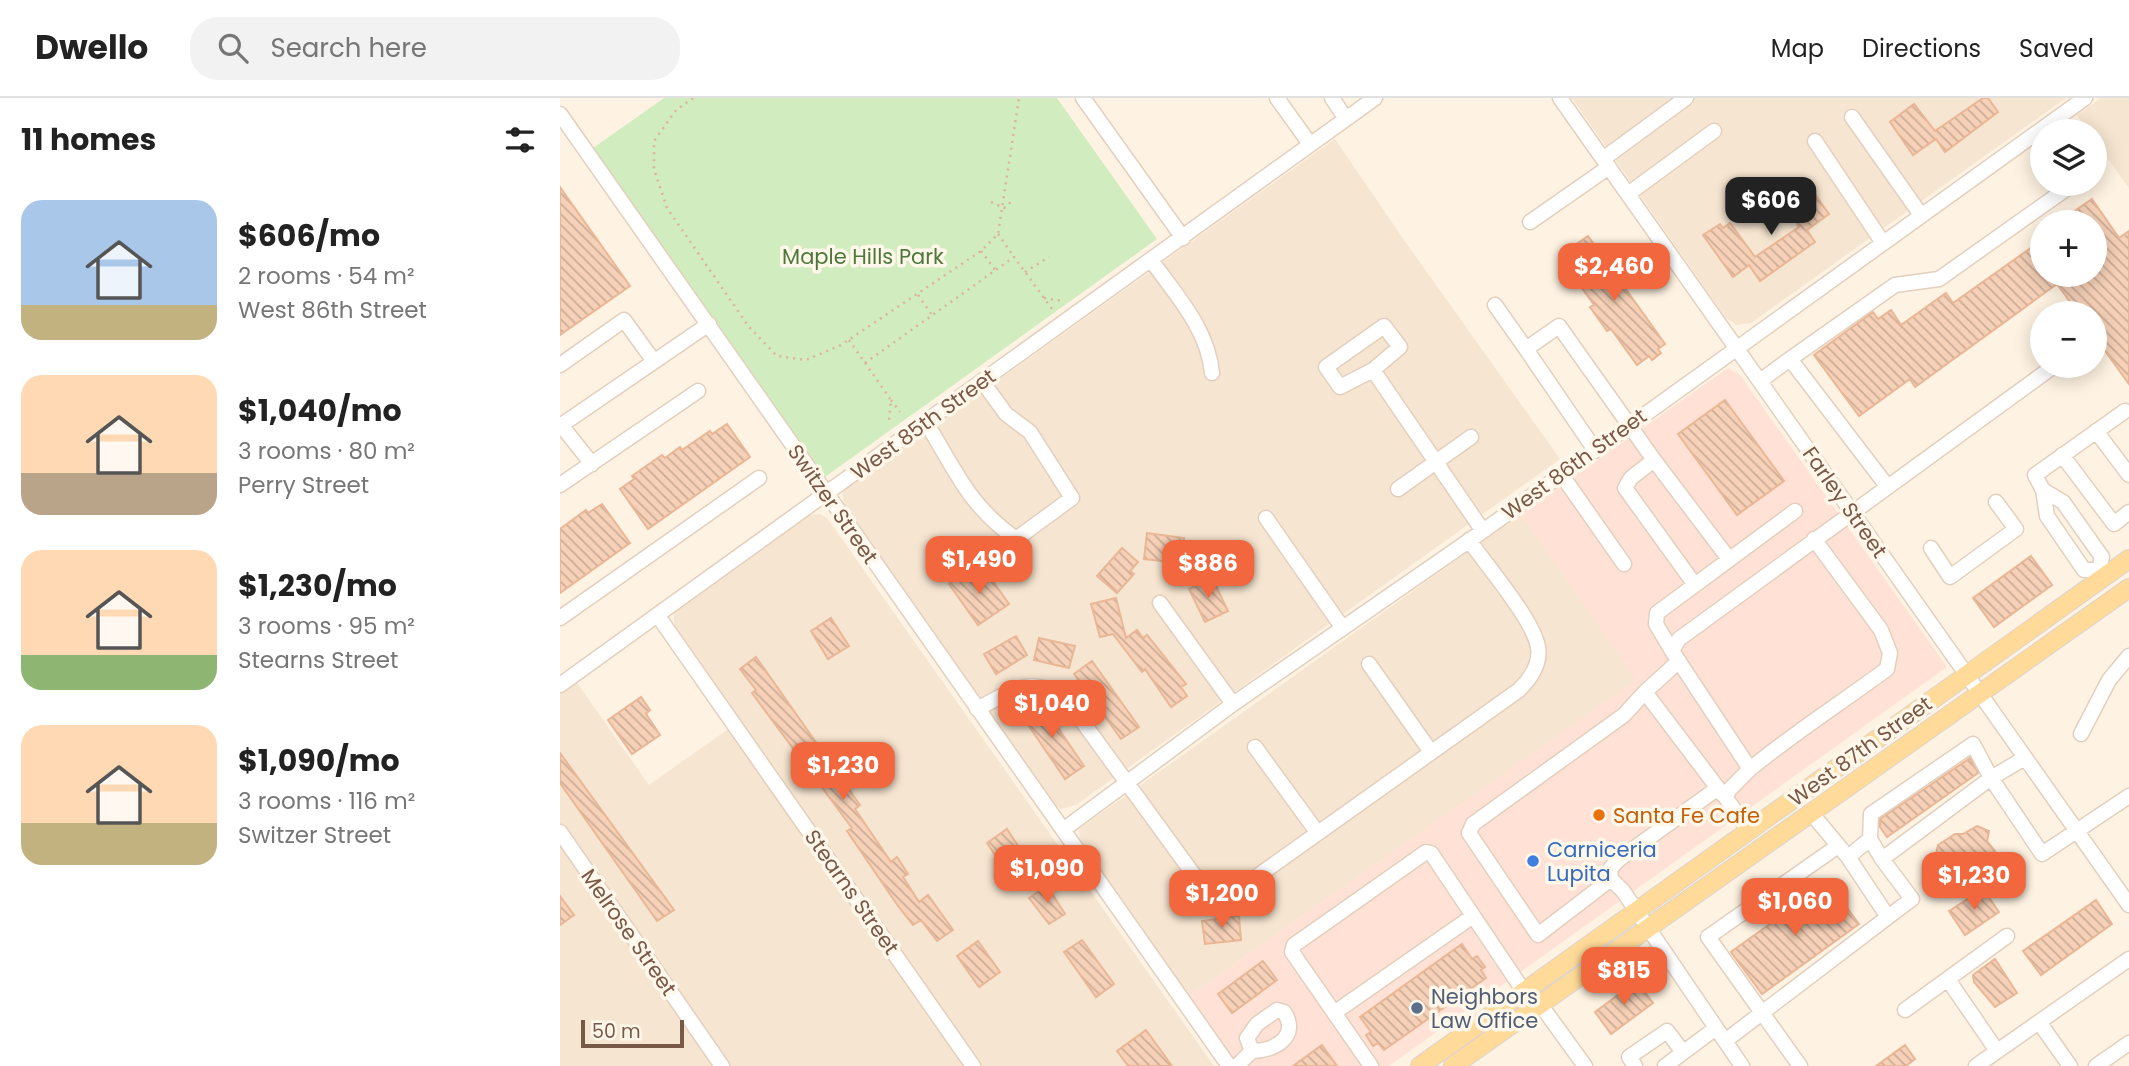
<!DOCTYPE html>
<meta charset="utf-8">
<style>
body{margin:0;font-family:Poppins,sans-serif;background:#f2f2f2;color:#222;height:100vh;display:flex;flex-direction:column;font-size:26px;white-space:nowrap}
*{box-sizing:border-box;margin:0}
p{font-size:23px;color:#767676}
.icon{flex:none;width:38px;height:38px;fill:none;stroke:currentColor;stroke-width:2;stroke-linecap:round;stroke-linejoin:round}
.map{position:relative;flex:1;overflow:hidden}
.sheet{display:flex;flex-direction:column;background:#fff;width:560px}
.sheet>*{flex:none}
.tools{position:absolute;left:1470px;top:21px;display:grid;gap:14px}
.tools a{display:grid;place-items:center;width:77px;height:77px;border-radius:50%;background:#fff;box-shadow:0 4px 18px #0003;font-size:35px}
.scale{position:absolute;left:21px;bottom:18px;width:103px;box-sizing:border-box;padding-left:7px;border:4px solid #785846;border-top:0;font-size:19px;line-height:24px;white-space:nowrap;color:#785846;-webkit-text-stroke:5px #fff7ea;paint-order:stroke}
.price{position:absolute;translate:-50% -60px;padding:0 16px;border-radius:14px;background:#f2673d;color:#fff;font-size:23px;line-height:46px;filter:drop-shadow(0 2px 4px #0008)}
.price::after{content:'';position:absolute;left:50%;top:42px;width:21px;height:16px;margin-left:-10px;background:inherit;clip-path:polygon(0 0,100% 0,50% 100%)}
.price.selected{background:#222;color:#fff}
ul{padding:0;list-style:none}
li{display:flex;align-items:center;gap:21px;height:175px;padding:0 21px}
li span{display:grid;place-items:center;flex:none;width:196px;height:140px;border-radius:21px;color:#555}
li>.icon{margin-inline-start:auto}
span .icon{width:84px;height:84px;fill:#fffc;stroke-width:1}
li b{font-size:30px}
h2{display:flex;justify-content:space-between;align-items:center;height:84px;padding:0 21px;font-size:30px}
header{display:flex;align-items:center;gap:42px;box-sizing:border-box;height:98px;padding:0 35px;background:#fff;border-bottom:2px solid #e0e0e0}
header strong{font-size:33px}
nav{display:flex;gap:38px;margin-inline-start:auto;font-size:24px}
.search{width:490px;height:63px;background:#f2f2f2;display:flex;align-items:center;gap:18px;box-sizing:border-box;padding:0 24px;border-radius:28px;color:#767676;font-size:26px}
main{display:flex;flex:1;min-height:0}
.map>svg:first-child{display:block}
</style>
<header>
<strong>Dwello</strong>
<div class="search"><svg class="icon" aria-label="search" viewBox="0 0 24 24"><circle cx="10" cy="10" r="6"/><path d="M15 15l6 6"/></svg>Search here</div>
<nav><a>Map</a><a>Directions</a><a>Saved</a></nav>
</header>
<main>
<section class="sheet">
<h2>11 homes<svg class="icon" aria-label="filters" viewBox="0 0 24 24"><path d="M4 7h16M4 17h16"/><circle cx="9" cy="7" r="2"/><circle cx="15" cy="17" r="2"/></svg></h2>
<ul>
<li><span style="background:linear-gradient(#a9c7e8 75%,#c2b280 0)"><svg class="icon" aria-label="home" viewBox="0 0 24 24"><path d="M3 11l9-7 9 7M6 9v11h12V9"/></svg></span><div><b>$606/mo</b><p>2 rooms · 54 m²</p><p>West 86th Street</p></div></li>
<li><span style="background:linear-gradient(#ffd9b3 70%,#b9a48a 0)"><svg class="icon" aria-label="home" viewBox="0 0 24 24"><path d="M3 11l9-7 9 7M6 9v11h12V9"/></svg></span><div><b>$1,040/mo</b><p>3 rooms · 80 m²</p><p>Perry Street</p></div></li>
<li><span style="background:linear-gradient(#ffd9b3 75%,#8fb573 0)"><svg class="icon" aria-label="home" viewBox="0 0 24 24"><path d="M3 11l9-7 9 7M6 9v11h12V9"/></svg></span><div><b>$1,230/mo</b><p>3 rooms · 95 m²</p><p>Stearns Street</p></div></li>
<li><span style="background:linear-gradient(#ffd9b3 70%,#c2b280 0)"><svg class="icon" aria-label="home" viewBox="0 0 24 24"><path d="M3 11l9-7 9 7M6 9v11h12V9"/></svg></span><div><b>$1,090/mo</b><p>3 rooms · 116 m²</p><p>Switzer Street</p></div></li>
</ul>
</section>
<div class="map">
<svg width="1569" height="968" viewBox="0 0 1569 968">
<defs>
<pattern id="building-back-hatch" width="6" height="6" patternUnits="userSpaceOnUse" patternTransform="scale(1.75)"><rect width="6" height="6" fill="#f6d1b7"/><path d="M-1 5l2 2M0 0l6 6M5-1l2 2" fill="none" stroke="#ccac97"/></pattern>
</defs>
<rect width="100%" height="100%" fill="#fef3e2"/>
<path fill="#f6e5d0" d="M1012 0H1506L1191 225 1177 227 1166 220Z
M1541 0H1569V90L1535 43V33H1528L1517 17Z
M775 41 844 142 1000 361 516 707 501 711 493 705 284 406 282 394Z
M260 416 267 420 654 968H0V593L15 582 89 687 181 622 114 526V515L248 417Z
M961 416 1077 582 629 898 520 742 519 731Z"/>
<path fill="#ffe2d5" d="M1168 270 1180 277 1387 569 829 968H679L629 898 1076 582 961 416Z"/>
<path fill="#d1edbf" d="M104 0H497L597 141 265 379 33 50Z"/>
<path fill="url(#building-back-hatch)" stroke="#eab796" stroke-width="2" d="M1423 0H1428L1438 14 1385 54 1376 41 1353 57 1330 24 1354 6 1375 33Z
M1245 82 1269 116 1247 132 1255 144 1200 183 1189 167 1173 179 1143 137 1160 126 1163 130 1170 125 1195 159 1239 129 1221 99Z
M0 89 70 188 0 237Z
M1532 101 1559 140 1569 133V286L1535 239V215H1518L1497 186 1355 289 1350 281 1299 318 1254 257 1313 214 1318 221 1331 212 1341 227 1386 195 1393 205 1482 142V177H1535V124H1499Z
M1028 138 1105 246 1098 251 1101 255 1092 262 1089 258 1077 267 1051 231 1047 233 1030 209 1034 207 1006 168 1021 157 1014 148Z
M1165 302 1224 383 1177 417 1118 336Z
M167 326 190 359 88 431 60 391 74 381 72 378 102 357 105 360 120 349 122 352 150 333 152 336Z
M42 406 70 445 0 495V431L26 412 28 415Z
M587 435 624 440 621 465 584 461Z
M562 450 578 464 570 473 574 476 557 495 537 478Z
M1471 458 1492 487 1434 529 1413 500Z
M409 472 417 483 428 476 449 506 418 527 389 486Z
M652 480 668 513 645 524 629 491Z
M556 500 566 540 577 532 583 540 587 537 626 586 621 589 627 598 611 609 585 571 582 574 553 536 540 539 531 506Z
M271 520 289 548 268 561 251 533Z
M456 538 467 557 436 576 424 556Z
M479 540 515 548 509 570 474 562Z
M196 559 300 707 295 711 331 764 337 759 348 776 343 779 359 804 368 797 393 832 377 843 361 822 353 827 338 808 287 733 292 730 192 595 196 592 180 571Z
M532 563 579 629 561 641 514 576Z
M81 599 90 612 86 616 100 637 72 656 48 622Z
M479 602 524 668 505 681 460 615Z
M0 655 114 812 97 823 0 685Z
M1410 660 1418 675 1327 739 1320 729V721Z
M1417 728 1429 733 1427 743 1435 753 1382 791 1375 780 1365 779 1364 766 1376 756 1378 747 1395 736H1403Z
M447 731 462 754 454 759 458 765 446 773 427 745Z
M1268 784 1299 826 1202 896 1171 854Z
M487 788 505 816 489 826 469 800Z
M1423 791 1439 814 1405 837 1389 813Z
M0 798 14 817 0 827Z
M1536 802 1552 826 1481 877 1463 853Z
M679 818 681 842 645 846 642 823Z
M522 842 554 886 536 899 504 854Z
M418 843 440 874 419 889 397 858Z
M902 846 912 861 917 858 925 869 921 872 926 880 824 952 818 945 813 948 806 937 811 934 800 919Z
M1435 861 1457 895 1435 909 1414 884 1413 877Z
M703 863 717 882 672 915 658 896Z
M1077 883 1093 905 1051 936 1035 914Z
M586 932 612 968H568L557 953Z
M762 947 777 968H733Z
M1345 947 1355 961 1346 968H1316Z"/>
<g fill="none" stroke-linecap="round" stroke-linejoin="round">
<g stroke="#e3cfbd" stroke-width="17">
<path id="minor" d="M523 0 623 140
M717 0 750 46
M772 0 786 21
M1000 0 1569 807
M0 16 669 968
M1292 19 1361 117
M1255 43 1323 145
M1043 61 1126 0
M1068 96 1154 33
M970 124 1049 69
M591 162C616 197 648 231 652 275
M935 207 966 251
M824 228 840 249 813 272 780 289 766 269Z
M1230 261 1335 187 1379 181 1513 86
M0 267 64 222 93 262
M813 272 923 433
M1200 283 1230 261 1327 388
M365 323C396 372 407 406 456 441L512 400 470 334 446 316 422 283
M1 327 32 366
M0 328 149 226
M1536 333 1569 377
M1035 352 966 251 999 228 1094 362 1071 380 1065 390 1135 487
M1502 357 1554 426 1569 414
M1094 362 1169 461
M1001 376 1064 466
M0 387 138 293
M838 391 911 339
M1483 392 1503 404 1542 459 1539 472
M706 420 782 529
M1371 450 1390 479 1456 431 1436 404
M1539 472H1524L1487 418 1483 392 1475 377 1565 313
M600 505 673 606
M98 518 413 968
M0 520 199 380
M1112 553 1096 526 1097 515 1235 413
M1119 563 1085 594 1163 697
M809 566 871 654
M0 587 815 0
M1085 594 1064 617 913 726 909 735 978 837 1051 781 1050 771 1058 762 1158 690
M417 611C451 594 470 575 506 601L634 777C652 789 663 791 685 787L959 592C971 580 981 566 978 549 973 521 926 467 909 442
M1521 636 1549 582 1569 558
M695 649 757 734
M1190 671C1234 635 1282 604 1327 571L1330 555 1321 532 1254 441
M1252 716 1288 759 1310 741 1311 716 1413 646 1431 680 1465 660
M503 732 673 606 923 433 1525 0
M1189 733 1166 700 1169 692 1190 671 1112 553 1119 541 1494 268
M0 734 162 968
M1310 741 1322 761 1431 680 1482 756 1569 698
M1322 761 1352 801 1328 819
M1051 781 1063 793 1182 968
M1389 883 1437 953
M980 906 1025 968
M1345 912 1447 838
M774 915 913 818
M1479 924 1510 968
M1165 943 1328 819 1288 759
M677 968 692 953C715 953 740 938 724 914L717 912 697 926 687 940 692 953
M811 968 732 854 734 847 866 754 871 755 975 910
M1075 968 1069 959 1107 933 1123 954
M1105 968 1156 930
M1240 968 1148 839 1278 748
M1416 968 1569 861
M1536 968 1569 945"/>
</g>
<g stroke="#dcd4cf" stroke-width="20">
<path id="major" d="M860 968 1569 461
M893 968 1569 490"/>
</g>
<path stroke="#dbb49a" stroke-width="2.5" stroke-dasharray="2 5" stroke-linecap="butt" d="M133 0 116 12 94 43V71L107 110 189 229 217 258 246 262 281 247 421 153 438 136 459 0
M431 104 444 110 453 102
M438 136 454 159
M421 153 436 173
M465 174 489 159
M358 197 372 217
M484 200 502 203
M289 242 331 302 329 322
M305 265 454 159 492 211
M331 302 340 314"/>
<use href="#minor" stroke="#fff" stroke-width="14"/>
<use href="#major" stroke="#ffda98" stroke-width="18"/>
</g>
<circle fill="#e8710a" stroke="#fff7ea" stroke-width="2.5" cx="1039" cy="717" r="7"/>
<circle fill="#3f7fe0" stroke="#fff7ea" stroke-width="2.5" cx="973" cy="763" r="7"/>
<circle fill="#5c6f8a" stroke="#fff7ea" stroke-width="2.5" cx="857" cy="910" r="7"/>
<g text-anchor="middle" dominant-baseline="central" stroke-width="7" stroke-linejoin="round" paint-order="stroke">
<g font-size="21" fill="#4c793b" stroke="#fff7ea">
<text x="303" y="158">Maple Hills Park</text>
</g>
<g font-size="21" fill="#785846" stroke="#fff7ea">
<text transform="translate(363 326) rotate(-36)">West 85th Street</text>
<text transform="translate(1014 366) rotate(-36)">West 86th Street</text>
<text transform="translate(1285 404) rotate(55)">Farley Street</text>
<text transform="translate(273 406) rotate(55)">Switzer Street</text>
<text transform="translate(1300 653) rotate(-36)">West 87th Street</text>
<text transform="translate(292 794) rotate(55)">Stearns Street</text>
<text transform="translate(69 834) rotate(55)">Melrose Street</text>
</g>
<g font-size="21" fill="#c56008" stroke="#fff7ea" text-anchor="start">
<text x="1053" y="717">Santa Fe Cafe</text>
</g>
<g font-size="21" fill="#366cbe" stroke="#fff7ea" text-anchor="start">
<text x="987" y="751">Carniceria<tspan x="987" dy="24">Lupita</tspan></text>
</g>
<g font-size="21" fill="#4e5e75" stroke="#fff7ea" text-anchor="start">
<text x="871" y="898">Neighbors<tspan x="871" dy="24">Law Office</tspan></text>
</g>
</g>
</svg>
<div class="tools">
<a><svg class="icon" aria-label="layers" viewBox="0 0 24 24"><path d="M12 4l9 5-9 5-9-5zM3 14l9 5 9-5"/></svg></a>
<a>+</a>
<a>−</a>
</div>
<div class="scale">50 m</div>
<b class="price selected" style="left:1211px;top:139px">$606</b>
<b class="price" style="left:1054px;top:205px">$2,460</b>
<b class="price" style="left:419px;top:498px">$1,490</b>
<b class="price" style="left:648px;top:502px">$886</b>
<b class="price" style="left:492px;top:642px">$1,040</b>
<b class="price" style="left:283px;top:704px">$1,230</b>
<b class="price" style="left:487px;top:807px">$1,090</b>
<b class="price" style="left:1414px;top:814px">$1,230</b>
<b class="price" style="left:662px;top:832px">$1,200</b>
<b class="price" style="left:1235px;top:840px">$1,060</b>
<b class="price" style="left:1064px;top:909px">$815</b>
</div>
</main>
